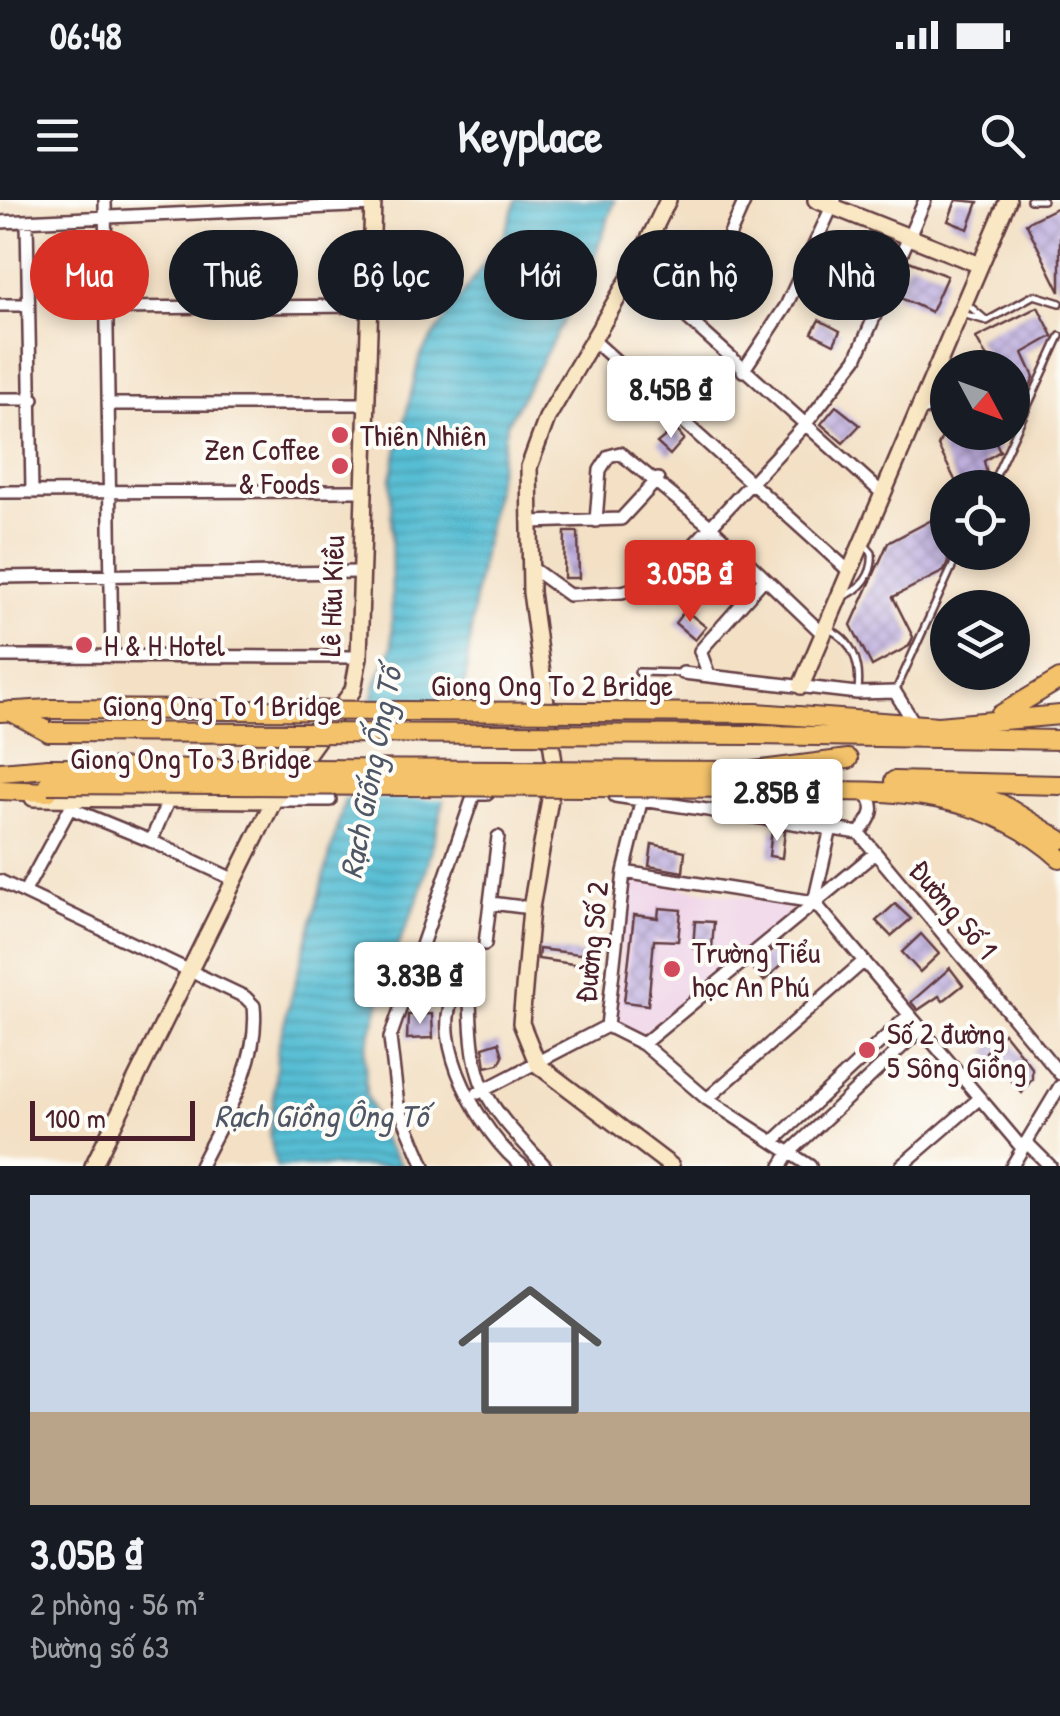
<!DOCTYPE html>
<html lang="vi">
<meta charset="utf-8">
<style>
body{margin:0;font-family:"Patrick Hand",sans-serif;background:#242831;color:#f1f3f6;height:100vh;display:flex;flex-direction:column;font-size:38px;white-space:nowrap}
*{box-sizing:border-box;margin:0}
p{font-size:32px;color:#9ea1a6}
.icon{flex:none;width:55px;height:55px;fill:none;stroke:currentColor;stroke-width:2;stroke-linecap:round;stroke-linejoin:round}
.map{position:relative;height:966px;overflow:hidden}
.sheet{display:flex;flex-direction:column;background:#171b24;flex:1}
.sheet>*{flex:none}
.hud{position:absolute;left:30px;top:30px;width:1000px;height:90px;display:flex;gap:20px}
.needle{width:65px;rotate:131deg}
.buttons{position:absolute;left:930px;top:150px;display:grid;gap:20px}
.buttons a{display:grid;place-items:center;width:100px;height:100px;border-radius:50%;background:#171b24;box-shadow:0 5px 15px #0003;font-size:50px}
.scale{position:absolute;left:30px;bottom:25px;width:165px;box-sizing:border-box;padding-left:10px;border:5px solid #4a1f2b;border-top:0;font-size:28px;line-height:35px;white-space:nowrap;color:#4a1f2b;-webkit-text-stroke:8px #fdfcf7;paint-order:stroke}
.price{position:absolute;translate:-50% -85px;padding:0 22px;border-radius:10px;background:#fff;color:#222;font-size:32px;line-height:65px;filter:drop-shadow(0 2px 5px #0008)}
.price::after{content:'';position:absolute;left:50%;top:60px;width:30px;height:22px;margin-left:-15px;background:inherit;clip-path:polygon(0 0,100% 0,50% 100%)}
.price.current{background:#d93025;color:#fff}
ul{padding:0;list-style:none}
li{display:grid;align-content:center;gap:20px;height:530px;padding:0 30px}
li span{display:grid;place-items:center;height:310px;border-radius:0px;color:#555}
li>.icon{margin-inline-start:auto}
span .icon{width:180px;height:180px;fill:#fffc;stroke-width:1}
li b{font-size:42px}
.chip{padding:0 35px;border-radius:45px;background:#171b24;box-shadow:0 5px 15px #0003;font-size:35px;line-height:90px}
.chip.current{background:#d93025;color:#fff}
.status{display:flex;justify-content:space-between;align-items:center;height:70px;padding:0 50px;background:#171b24;direction:ltr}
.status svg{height:28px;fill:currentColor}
header{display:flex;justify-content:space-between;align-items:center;height:130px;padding:0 30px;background:#171b24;font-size:45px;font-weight:700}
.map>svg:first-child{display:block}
</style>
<div class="status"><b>06:48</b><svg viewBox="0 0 49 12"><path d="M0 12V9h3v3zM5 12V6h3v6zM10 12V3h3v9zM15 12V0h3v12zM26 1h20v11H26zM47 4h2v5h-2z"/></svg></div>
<header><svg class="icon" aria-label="menu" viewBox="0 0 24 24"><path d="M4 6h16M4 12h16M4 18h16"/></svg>Keyplace<svg class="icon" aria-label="search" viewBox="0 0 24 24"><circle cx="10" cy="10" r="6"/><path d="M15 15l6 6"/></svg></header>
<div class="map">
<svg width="1060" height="966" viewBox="0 0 1060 966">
<defs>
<pattern id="water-rules" width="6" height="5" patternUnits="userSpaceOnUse" patternTransform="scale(2.5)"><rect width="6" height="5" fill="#57bed4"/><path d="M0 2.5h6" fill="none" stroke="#4a9aac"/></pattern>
<pattern id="building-cross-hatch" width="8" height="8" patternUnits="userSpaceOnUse" patternTransform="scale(2.5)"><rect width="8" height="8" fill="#beaedf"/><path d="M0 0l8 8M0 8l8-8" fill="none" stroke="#9c8db5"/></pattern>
</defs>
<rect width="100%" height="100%" fill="#fdfcf7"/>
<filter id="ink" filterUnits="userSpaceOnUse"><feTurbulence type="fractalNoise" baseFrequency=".01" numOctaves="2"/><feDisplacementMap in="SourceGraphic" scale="20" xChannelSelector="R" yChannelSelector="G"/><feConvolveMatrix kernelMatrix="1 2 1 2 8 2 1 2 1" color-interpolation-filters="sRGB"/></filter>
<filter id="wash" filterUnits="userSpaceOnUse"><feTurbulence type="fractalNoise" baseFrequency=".0048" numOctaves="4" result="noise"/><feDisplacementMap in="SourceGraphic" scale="40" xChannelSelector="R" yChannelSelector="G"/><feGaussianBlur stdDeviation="2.25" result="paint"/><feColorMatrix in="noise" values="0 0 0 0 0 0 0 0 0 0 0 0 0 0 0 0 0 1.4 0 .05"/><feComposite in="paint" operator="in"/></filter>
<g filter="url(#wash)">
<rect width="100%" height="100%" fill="#f3e0c5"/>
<path fill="#eed0e7" d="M632 680 787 703 790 708 785 720 640 837 615 825 613 818 627 686Z"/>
<path fill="url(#water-rules)" stroke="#506e80" stroke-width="2.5" d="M516 0H615L586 81 507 224 475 396 458 545 420 695 398 745 365 851 366 894 385 943 402 966H276L270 937 278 846 377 481 392 447 391 278 420 156 505 33Z"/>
<path fill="#f3e0c5" d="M367 504H470L449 599 342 598Z"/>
<g id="blocks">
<path fill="url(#building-cross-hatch)" d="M956 0 978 2 968 29 948 21Z
M1060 6V92L1026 23Z
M909 61 947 76 931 112 894 95Z
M1038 107 1053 136 1023 153 1034 177 1030 186 1012 195V168H967L987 158 976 138Z
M819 120 840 131 834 144 812 133Z
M836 206 860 225 843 243 821 224Z
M675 228 684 239 670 255 657 243Z
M944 232H991L1000 251 984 261 988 278 959 288 938 246Z
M945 313 948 361 944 371 893 397 913 437 909 446 872 466 851 425 888 343Z
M565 332H578L579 378H564Z
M685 410 706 427 695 440 675 423Z
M772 629 785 631 782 658 769 656Z
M652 644 685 651 683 672 649 666Z
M895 704 911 719 891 736 876 721Z
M659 708 681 710 678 741 654 740 648 805 624 802 634 715 658 718Z
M695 721 714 722 712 748H693Z
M921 734 939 754 920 772 902 752Z
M776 747 788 759 764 781 751 767Z
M539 749 588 755 587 766 538 759Z
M950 768 963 785 943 801 939 796 918 810 911 802Z
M432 814 433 838 407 839 408 815Z
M1004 833 1032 868V879L1022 893 986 852Z
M499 842 503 856 499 864 486 867 483 847Z"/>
</g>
</g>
<g filter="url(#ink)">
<use href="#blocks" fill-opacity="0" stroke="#633c42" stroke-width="2.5"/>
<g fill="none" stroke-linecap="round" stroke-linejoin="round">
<g stroke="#633c42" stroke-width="10">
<path id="lane" d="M1030 0H1043
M967 104 987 121
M962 114 987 121 1034 95 1060 103
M920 214 934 209 948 187
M990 288 1060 136
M842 397C861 390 874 374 872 353L865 345
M828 429C853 439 861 465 858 490
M638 472 680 473
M896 490 959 352"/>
</g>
<g stroke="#633c42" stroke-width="16">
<path id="street" d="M105 0 112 453
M27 21 32 291
M0 22 373 5
M634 70 883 294
M0 105H28
M106 108 371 106
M684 114 709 82 745 0
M592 139 850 372
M743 171 786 106 835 0
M0 199H33
M108 204H365
M0 292 361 291
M596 321 600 270 609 256 620 253 710 326 823 434
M530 322 621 319 658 279
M529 366 569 395 622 392 659 382 805 225 856 159 925 0
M0 377 359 372
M0 456 359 457
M683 473 857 493 895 492 911 518 910 525
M709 475 700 451 764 379
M615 596 859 633 1060 874
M642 598 624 672 607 826 643 844 707 899 810 966
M274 600H330
M168 601 151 641 235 680
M70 608 151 641
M831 628 814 702 1022 948
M859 633C872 618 879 607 864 591
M624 672 814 702
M0 681 245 797 254 806C260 863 224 917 200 966
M25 691 70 608V598
M491 703 531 708
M485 744 498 637
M643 844 874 654
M478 893 607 826
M707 899 863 762
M774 941 909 815
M1026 942 1050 966
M424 966 398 905 390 838 474 594H487
M523 966C484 939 426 838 456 792L470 797C472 890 483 899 545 966
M781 966 789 953 921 829
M901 966 980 898
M1012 966 1060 886"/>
</g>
<g stroke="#633c42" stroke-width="20">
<path id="secondary" d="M668 0 634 70 547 218 529 267 531 392 555 570 531 708 521 823 538 865 671 966
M816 0 980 65
M801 486 1008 0
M33 598 274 600
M93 966 274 600 353 490 359 457 373 0"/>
</g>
<g stroke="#633c42" stroke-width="22">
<path id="primary" d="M10 511 49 532
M0 512 49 509
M756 513 938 526 1060 515
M1000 515 1060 479
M755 535 1060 540
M754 571 848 559
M0 572 48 568
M894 581 1060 585
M950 586 1001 604 1060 640
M0 590 48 592
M754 595C863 589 973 580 1060 658"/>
</g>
<use href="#lane" stroke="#fff" stroke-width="5"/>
<use href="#street" stroke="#fff" stroke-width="11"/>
<use href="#secondary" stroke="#fae7c3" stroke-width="15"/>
<use href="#primary" stroke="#f3c26a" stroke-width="18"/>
<g stroke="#633c42" stroke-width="22" stroke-linecap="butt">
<path id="primary-bridge" d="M49 509 756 513
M49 532 755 535
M48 568 754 571
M48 584 754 588"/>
</g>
<use href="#primary-bridge" stroke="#f3c26a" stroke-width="18"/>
</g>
</g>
<g fill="#d1495b" stroke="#fdfcf7" stroke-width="4">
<circle cx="340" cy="235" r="10"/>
<circle cx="340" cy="266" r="10"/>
<circle cx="84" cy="445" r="10"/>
<circle cx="672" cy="769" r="10"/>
<circle cx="867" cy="850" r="10"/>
</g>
<g text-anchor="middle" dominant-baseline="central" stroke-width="8" stroke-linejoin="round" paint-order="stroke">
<g font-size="30" fill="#4a1f2b" stroke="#fdfcf7" text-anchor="start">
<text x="360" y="235">Thiên Nhiên</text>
<text x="320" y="249" text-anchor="end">Zen Coffee<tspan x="320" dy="34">&amp; Foods</tspan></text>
<text x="104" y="445">H &amp; H Hotel</text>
<text x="692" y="752">Trường Tiểu<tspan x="692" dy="34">học An Phú</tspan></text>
<text x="887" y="833">Số 2 đường<tspan x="887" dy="34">5 Sông Giồng</tspan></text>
</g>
<g font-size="30" fill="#4a1f2b" stroke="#fdfcf7">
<text transform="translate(331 396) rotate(-88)">Lê Hữu Kiều</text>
<text x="552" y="485">Giong Ong To 2 Bridge</text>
<text x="222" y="505">Giong Ong To 1 Bridge</text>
<text x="191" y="558">Giong Ong To 3 Bridge</text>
<text transform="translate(954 709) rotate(50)">Đường Số 1</text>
<text transform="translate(591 742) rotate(-84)">Đường Số 2</text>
</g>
<g font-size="32" font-style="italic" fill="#4f5766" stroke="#fdfcf7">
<text transform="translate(370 573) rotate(-79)">Rạch Giống Ống Tố</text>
<text x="321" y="915">Rạch Giồng Ông Tố</text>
</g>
</g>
</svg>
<div class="buttons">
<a><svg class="needle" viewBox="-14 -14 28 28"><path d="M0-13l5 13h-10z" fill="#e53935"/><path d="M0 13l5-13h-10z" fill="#9ea1a6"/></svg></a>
<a><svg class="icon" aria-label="locate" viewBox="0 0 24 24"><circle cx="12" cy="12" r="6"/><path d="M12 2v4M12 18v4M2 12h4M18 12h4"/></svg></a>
<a><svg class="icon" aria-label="layers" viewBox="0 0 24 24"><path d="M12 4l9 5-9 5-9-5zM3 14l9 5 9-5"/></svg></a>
</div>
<div class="scale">100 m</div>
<b class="price" style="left:671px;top:241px">8.45B ₫</b>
<b class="price current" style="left:690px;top:425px">3.05B ₫</b>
<b class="price" style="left:777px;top:644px">2.85B ₫</b>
<b class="price" style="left:420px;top:827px">3.83B ₫</b>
<div class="hud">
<a class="chip current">Mua</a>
<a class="chip">Thuê</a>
<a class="chip">Bộ lọc</a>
<a class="chip">Mới</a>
<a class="chip">Căn hộ</a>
<a class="chip">Nhà</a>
</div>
</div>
<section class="sheet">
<ul>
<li><span style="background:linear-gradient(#c9d6e8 70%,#b9a48a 0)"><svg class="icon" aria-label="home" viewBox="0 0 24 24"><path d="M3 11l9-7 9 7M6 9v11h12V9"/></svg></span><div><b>3.05B ₫</b><p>2 phòng · 56 m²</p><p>Đường số 63</p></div></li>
</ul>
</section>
